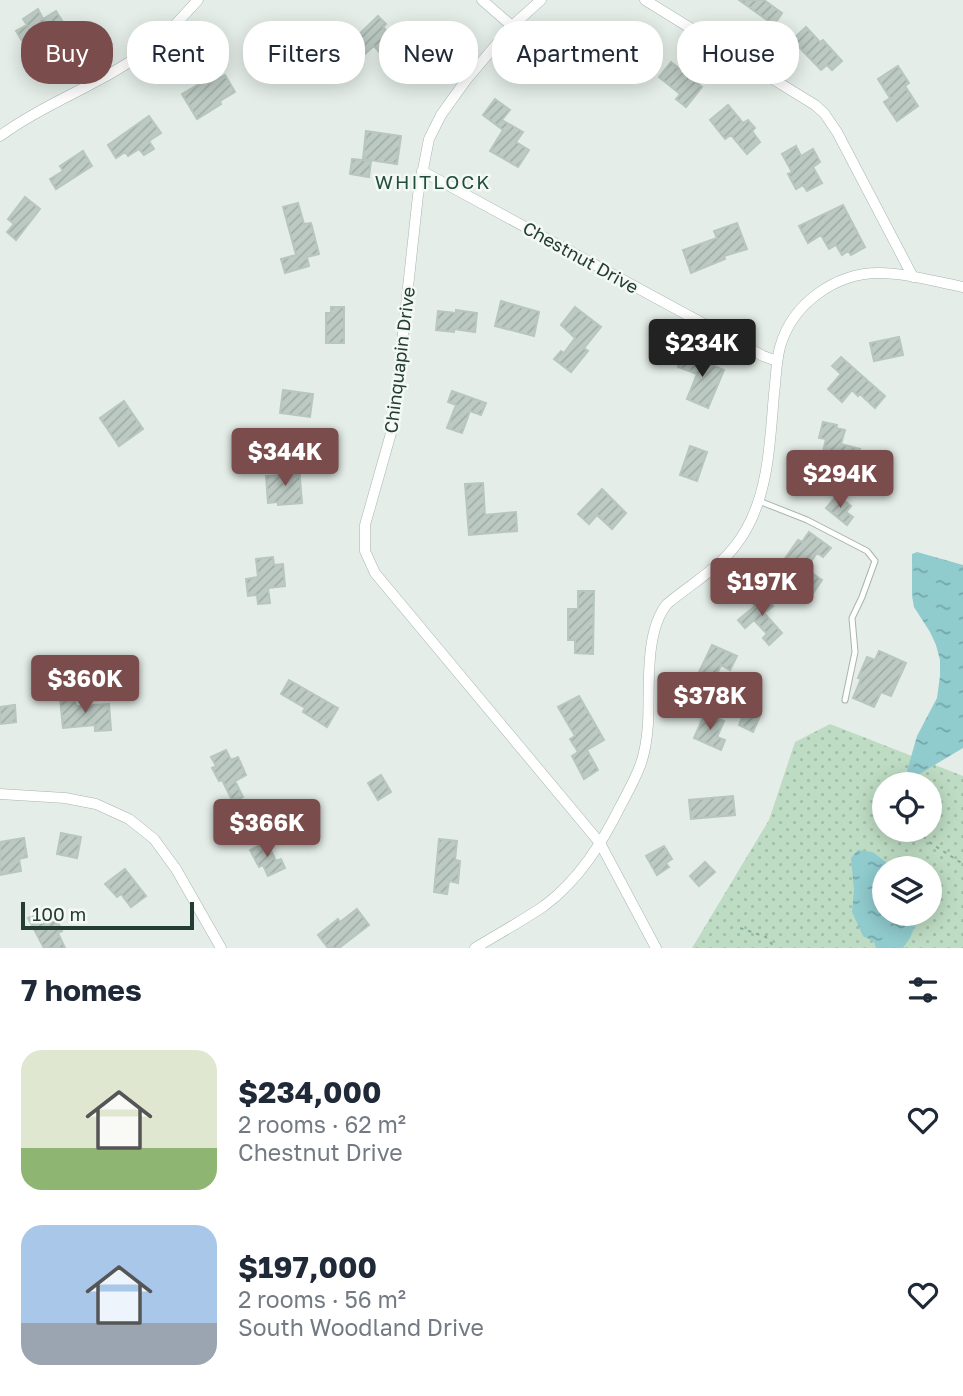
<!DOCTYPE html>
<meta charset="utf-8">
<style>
body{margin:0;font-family:"Golos Text",sans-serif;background:#f6f6f7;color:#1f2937;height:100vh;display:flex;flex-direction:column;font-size:26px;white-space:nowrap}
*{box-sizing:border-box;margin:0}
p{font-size:23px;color:#747a83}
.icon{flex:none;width:38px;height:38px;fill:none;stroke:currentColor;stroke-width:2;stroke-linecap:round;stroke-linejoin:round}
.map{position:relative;height:948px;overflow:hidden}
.panel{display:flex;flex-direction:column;background:#fff;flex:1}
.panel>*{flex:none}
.guide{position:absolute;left:21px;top:21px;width:922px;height:63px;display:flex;gap:14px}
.controls{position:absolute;left:872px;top:772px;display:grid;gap:14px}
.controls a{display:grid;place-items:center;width:70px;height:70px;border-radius:50%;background:#fff;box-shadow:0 4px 18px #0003;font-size:35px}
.scale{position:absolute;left:21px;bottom:18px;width:173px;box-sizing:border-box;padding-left:7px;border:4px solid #243d34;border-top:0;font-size:19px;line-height:24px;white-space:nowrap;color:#243d34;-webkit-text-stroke:5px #f4f9f6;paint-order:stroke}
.price{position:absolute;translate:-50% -60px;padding:0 16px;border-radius:7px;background:#7a4c4c;color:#fff;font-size:23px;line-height:46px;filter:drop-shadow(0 2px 4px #0008)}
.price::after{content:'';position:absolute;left:50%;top:42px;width:21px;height:16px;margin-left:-10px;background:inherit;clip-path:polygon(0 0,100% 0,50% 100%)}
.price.active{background:#222;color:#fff}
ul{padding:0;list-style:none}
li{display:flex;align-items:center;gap:21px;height:175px;padding:0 21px}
li span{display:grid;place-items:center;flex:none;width:196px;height:140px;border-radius:21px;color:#555}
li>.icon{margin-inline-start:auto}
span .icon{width:84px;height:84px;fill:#fffc;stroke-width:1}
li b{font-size:30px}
h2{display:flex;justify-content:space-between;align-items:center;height:84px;padding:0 21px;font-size:30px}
.pill{padding:0 24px;border-radius:28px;background:#fff;box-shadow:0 4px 18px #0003;font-size:24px;line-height:63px}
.pill.active{background:#7a4c4c;color:#fff}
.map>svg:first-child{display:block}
</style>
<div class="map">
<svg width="963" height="948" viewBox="0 0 963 948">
<defs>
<pattern id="grass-dots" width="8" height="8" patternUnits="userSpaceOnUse" patternTransform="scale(1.75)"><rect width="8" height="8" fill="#bedcc3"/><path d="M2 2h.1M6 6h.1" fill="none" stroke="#a3bea8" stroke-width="1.8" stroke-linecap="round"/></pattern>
<pattern id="water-ripples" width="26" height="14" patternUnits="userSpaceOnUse" patternTransform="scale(1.75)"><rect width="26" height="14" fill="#90cbce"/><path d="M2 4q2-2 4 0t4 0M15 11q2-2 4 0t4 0" fill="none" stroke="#75a6a8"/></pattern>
<pattern id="building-hatch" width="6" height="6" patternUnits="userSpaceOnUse" patternTransform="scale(1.75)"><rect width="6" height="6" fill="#bccac3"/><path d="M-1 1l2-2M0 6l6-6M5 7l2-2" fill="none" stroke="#a1aea8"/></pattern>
</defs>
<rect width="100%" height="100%" fill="#e4ede8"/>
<path fill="url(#grass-dots)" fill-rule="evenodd" d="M830 724 963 776V948H692L769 820 795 742ZM884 784H929V830H884ZM884 868H929V914H884Z"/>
<path fill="url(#water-ripples)" d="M917 552 963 565V748L911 779 907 771 917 736 937 698 940 676V660L936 645 930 632 914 607 912 596V554Z
M858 850 873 852 893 868H884V914H920L910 938 903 948H876L874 942 863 936 852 912 854 890 851 858Z"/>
<path fill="url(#building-hatch)" stroke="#b7c6be" stroke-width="2" d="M739 0H764L782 13 774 25Z
M38 9 43 19 56 11 68 30 43 45 46 50 32 58 16 31 27 25 23 19Z
M378 16 386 24 383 27 397 43 383 56 374 46 365 54 352 41Z
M275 26 293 49 280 59 274 51 258 63 250 53 253 50 249 45Z
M586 26 595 40 588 45 594 56 583 62 577 52 561 62 552 47Z
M806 27 820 42 823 40 842 61 832 70 827 65 821 70 792 40Z
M671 62 702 87 686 107 676 99 680 94 659 77Z
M898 66 909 83 905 86 918 106 897 121 884 102 890 98 878 79Z
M225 75 235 92 220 101 221 104 197 119 182 94 208 79 210 83Z
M495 99 510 110 502 120 523 132 516 142 529 150 518 167 490 151 503 130 483 115Z
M728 105 743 123 748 120 755 128 752 131 760 142 747 154 731 135 725 139 710 120Z
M149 116 161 133 149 141 154 149 144 155 139 149 128 156 125 152 116 158 108 145Z
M366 131 401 136 397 164 363 159Z
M796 146 801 156 813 149 820 162 813 167 822 183 807 191 803 185 796 189 788 174 792 172 782 154Z
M83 151 92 166 56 189 50 179 63 171 60 166Z
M352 159 371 161 369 177 350 174Z
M25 197 40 209 16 240 7 232 14 224 8 219Z
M298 203 304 224 311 223 319 254 307 257 309 266 285 273 281 259 296 255 283 207Z
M843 205 865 247 851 255 848 251 842 255 836 245 829 249 821 235 808 243 799 226Z
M737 223 747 249 724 256 725 259 691 273 683 250 717 238 714 231Z
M501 301 539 312 534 336 495 326Z
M331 307H344V343H326V313H331Z
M575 307 601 327 584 348 588 351 571 372 554 359 561 351 564 353 575 338 561 325Z
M456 310 477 313 475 332 454 329V332L436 330 438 311 456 313Z
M899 337 903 355 874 361 870 343Z
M684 353 724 370 708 408 687 399 697 374 678 367Z
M841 357 885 396 875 408 860 394 858 396 852 390 842 402 828 389 841 374 832 366Z
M283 390 313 394 310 417 280 413Z
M452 391 486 403 481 415 470 411 462 433 447 428 456 405 448 402Z
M124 401 143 429 119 446 100 418Z
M823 422 837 425 836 428 845 430 841 444 860 449 856 464 822 456 826 439 819 438Z
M690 446 707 452 697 481 680 475Z
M299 467 302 503 278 505V502L268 503 266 476 285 475V468Z
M483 483 485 515 516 512 517 531 469 535 465 484Z
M602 489 626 513 612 529 597 515 589 524 578 514Z
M837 495 851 506 846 512 853 517 847 525 826 508Z
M809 532 831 548 823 557 817 553 806 569 822 580 813 593 794 580 791 585 774 574 798 540 802 542Z
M273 557 274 565 283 564 285 586 268 588 270 603 258 604 257 595 248 596 246 579 258 577 256 559Z
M578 591H594L593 654 575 653V640H568V609H578Z
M761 592 773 606 764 613 782 633 769 645 763 638 767 634 754 620 745 628 738 620 755 606 751 601Z
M712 645 737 656 730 670 721 665 714 680 699 672Z
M879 651 906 663 891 696 881 692 874 707 853 698 861 679 858 678 867 657 875 660Z
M289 680 338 708 327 727 303 712 305 708 281 694Z
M75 696 76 706 109 704 111 730 95 731V725L63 728 60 698Z
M579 696 604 740 587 750 598 770 584 779 572 756 578 752 570 739 575 736 558 707Z
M15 705 16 722 0 724V707Z
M746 708 761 714 753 732 739 725Z
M705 713 724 721 717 737 725 740 721 750 694 738Z
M226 750 231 760 238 757 246 775 235 781 243 797 233 802 222 780 219 781 212 768 216 766 211 757Z
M381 775 391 792 378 800 368 783Z
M733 796 735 815 691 819 689 800Z
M61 833 81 837 77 858 57 854Z
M24 838 27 857 19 859 21 871 0 875V842Z
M439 839 457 841 455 860 460 861 458 883 449 881 447 894 434 892Z
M267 842 276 861 281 859 285 868 268 876 263 865 259 867 250 850Z
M664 846 672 859 666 863 669 867 657 875 646 856Z
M705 862 715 872 699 886 690 876Z
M125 869 146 896 131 907 121 894 117 897 105 884Z
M357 909 369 925 339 948H328L318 935 338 919 340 922Z
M40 912 46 923 56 918 62 931 58 933 65 948H44L28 918Z"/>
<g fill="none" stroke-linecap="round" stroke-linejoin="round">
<g stroke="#a7b5ae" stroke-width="7">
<path id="service" d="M759 501 807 520 867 551 875 561 862 597 852 618 855 652 845 700"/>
</g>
<g stroke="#a7b5ae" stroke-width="11">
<path id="minor" d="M482 0 512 26
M541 0 512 26 466 80 441 115 429 139 418 195 393 426 365 525V551L375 573 600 843 656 948
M645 0 815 105 824 113 837 132 913 277
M0 136C45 103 99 85 144 52 165 38 181 18 198 0
M422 171 763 356 777 361
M0 794 65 798 96 804 129 819 154 839 176 869 221 948
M475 948C498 934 522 921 544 906 579 880 602 843 621 805 628 792 635 779 640 766 645 753 647 738 648 724 650 689 644 632 667 604 698 578 726 566 747 528 769 488 770 439 774 394 776 378 776 362 780 347 792 304 835 273 879 273 907 273 936 282 963 287"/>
</g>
<path stroke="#86ae9d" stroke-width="2" stroke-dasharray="3.5 5" stroke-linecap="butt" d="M917 830 929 842 963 864
M740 928 766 937 775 948"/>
<use href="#service" stroke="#fff" stroke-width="5"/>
<use href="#minor" stroke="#fff" stroke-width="10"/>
</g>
<g text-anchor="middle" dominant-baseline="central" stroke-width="5" stroke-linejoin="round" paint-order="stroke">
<g font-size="18" fill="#243d34" stroke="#f4f9f6">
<text transform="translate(581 257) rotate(29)">Chestnut Drive</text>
<text transform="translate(399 360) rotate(-83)">Chinquapin Drive</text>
</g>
<g font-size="19" letter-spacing="2" fill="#214e3e" stroke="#f4f9f6">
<text x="433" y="181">WHITLOCK</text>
</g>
</g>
</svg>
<div class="controls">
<a><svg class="icon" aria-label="locate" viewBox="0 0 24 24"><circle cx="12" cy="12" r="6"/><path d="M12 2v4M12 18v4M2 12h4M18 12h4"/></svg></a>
<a><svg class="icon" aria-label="layers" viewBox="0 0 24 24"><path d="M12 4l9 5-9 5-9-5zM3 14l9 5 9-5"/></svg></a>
</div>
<div class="scale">100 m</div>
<b class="price active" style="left:702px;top:379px">$234K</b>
<b class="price" style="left:285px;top:488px">$344K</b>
<b class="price" style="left:840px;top:510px">$294K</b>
<b class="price" style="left:762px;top:618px">$197K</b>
<b class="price" style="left:85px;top:715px">$360K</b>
<b class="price" style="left:710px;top:732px">$378K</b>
<b class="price" style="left:267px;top:859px">$366K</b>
<div class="guide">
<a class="pill active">Buy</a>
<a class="pill">Rent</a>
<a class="pill">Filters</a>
<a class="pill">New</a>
<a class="pill">Apartment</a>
<a class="pill">House</a>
</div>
</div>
<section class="panel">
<h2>7 homes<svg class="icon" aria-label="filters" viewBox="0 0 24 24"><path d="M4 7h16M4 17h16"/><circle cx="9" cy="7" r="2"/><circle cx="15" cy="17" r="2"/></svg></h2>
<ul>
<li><span style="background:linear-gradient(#dfe7d0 70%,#8fb573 0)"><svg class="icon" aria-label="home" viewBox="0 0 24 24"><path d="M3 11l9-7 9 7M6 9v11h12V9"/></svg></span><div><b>$234,000</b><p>2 rooms · 62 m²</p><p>Chestnut Drive</p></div><svg class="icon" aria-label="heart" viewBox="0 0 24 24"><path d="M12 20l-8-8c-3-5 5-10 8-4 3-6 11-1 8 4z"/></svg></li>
<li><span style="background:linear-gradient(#a9c7e8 70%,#9aa5b1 0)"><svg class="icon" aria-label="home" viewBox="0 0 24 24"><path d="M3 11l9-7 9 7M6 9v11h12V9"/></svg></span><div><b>$197,000</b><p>2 rooms · 56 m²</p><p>South Woodland Drive</p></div><svg class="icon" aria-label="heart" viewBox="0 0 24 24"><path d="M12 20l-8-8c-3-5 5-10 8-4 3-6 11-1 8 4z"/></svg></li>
</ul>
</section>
